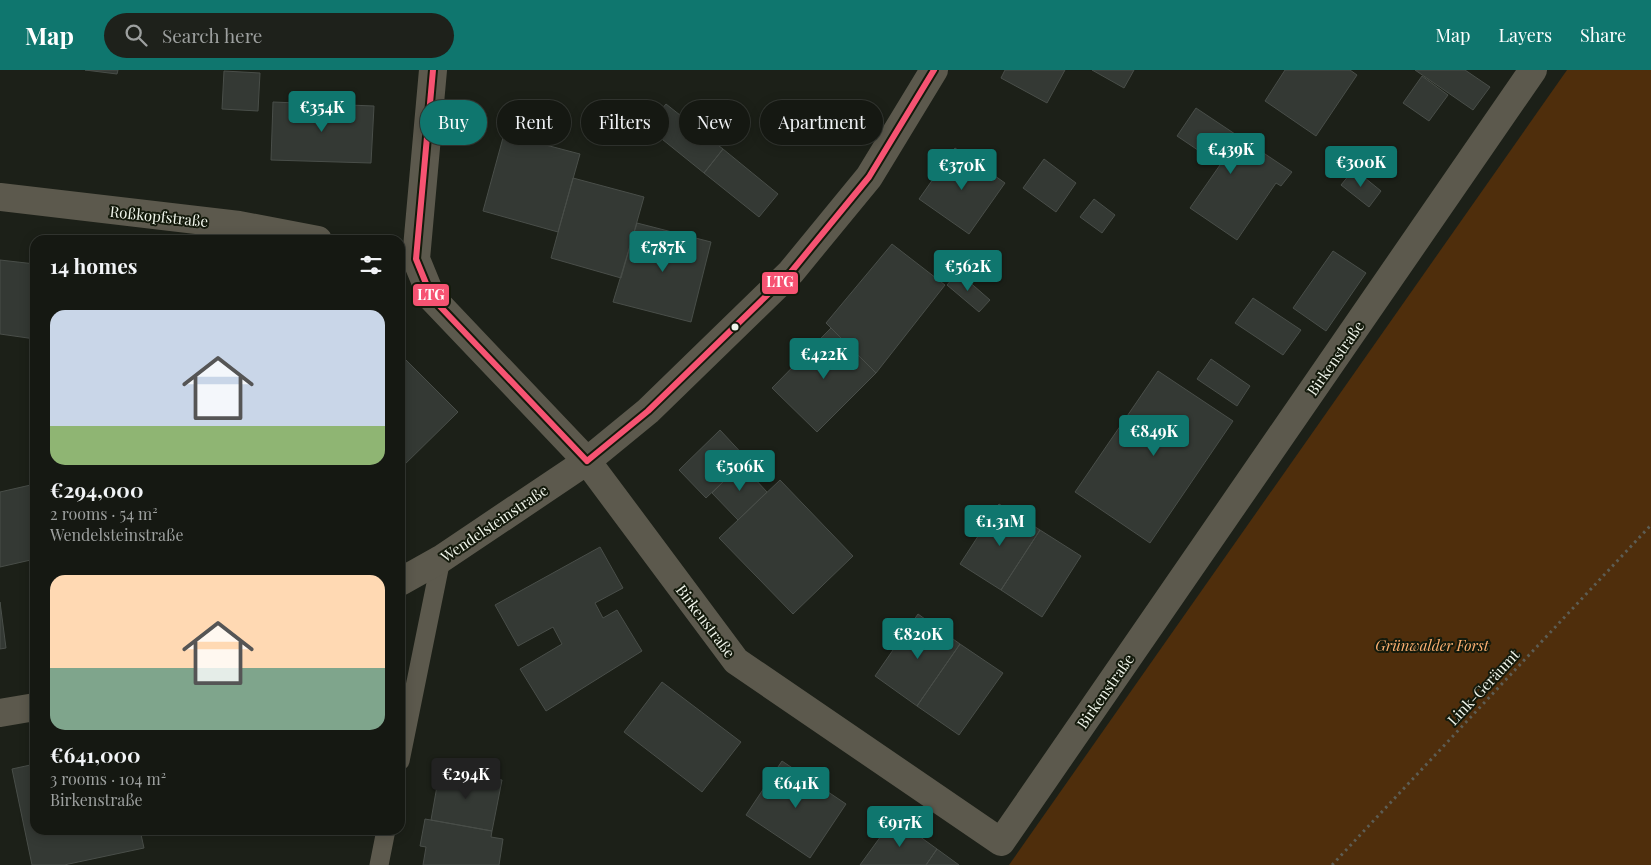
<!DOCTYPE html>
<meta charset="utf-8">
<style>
body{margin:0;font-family:"Playfair Display",serif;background:#1e211b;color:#f1f3f6;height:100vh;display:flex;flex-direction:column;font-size:19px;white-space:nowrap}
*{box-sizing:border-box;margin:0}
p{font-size:16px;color:#9da09f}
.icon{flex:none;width:28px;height:28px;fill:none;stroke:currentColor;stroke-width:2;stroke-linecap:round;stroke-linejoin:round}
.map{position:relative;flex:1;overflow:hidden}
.details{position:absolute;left:30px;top:165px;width:375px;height:600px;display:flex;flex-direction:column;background:#151812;border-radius:15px;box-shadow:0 2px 12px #0003,0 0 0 1px #343732}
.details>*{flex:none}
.guide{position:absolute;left:420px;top:30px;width:475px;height:45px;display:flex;gap:10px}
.price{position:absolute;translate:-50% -42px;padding:0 11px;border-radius:5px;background:#0f766e;color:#fff;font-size:16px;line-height:32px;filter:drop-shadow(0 1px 2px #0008)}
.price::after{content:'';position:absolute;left:50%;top:30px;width:15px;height:11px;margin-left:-8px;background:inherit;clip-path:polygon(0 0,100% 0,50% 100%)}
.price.selected{background:#222;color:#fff}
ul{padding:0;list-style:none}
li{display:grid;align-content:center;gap:10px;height:265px;padding:0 20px}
li span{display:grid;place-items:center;height:155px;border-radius:15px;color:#555}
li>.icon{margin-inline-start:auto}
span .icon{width:90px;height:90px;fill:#fffc;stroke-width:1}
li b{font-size:21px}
h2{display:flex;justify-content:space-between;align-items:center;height:60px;padding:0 20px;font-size:21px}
.chip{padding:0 18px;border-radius:22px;background:#151812;box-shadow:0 2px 12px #0003,0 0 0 1px #343732;font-size:18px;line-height:45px}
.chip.selected{background:#0f766e;color:#fff}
header{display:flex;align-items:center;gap:30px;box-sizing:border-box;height:70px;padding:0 25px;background:#0f766e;color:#fff}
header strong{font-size:24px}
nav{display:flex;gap:28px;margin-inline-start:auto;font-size:18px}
.search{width:350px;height:45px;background:#1e211b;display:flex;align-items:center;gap:12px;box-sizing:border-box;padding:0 18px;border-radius:28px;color:#9da09f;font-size:19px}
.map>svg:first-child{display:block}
</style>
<header>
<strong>Map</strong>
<div class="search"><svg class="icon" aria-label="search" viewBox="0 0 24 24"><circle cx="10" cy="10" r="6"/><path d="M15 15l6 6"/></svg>Search here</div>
<nav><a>Map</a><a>Layers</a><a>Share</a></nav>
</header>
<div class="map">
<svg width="1651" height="795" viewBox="0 0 1651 795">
<rect width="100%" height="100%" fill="#1c2018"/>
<path fill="#4f2e0c" d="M1567 0H1651V795H1009Z"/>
<path fill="#343934" stroke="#494e49" d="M85 0H118L117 4Z
M1005 0H1065L1047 33 1001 8Z
M1092 0H1134L1124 18Z
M1285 0H1350L1357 5 1316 66 1265 31Z
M1415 0H1465L1490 17 1473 40Z
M224 1 260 3 258 41 222 39Z
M1422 6 1448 25 1429 51 1403 33Z
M273 32 374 36 371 93 271 90Z
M666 34 723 79 704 103 647 57Z
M1196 38 1292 102 1281 116 1276 113 1237 170 1190 138 1220 95 1177 66Z
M504 64 580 84 558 162 483 141Z
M955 78 1005 113 969 164 919 129Z
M723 79 778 124 759 147 704 103Z
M1044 89 1076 113 1056 142 1023 118Z
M1354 99 1381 121 1369 137 1341 115Z
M573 108 644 127 621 208 551 188Z
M1094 129 1115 145 1102 163 1080 147Z
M637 153 711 172 691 252 613 232Z
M892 174 945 215 876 303 826 253Z
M1333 181 1366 203 1326 261 1293 238Z
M0 190 35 194V269L0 264Z
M958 202 990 230 979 242 947 215Z
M1253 228 1301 260 1283 285 1235 253Z
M831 258 876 303 817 362 772 318Z
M400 284 458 342 400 399Z
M1211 289 1250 316 1237 336 1197 309Z
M1158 301 1233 351 1150 473 1075 422Z
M720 360 747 389 706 428 679 400Z
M741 394 767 422 738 450 712 423Z
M780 410 853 486 793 544 719 468Z
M35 414V489L0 497V422Z
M999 434 1040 460 1001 520 960 494Z
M1040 460 1081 486 1042 547 1001 520Z
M600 477 623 518 595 533 603 548 617 540 642 581 546 641 520 599 562 574 553 557 518 576 495 535Z
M0 532 6 578 0 579Z
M918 544 960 574 917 636 875 606Z
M960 574 1003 603 959 665 917 636Z
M662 612 741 672 702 722 624 662Z
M782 691 846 734 810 788 746 745Z
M35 694V760H140L144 778 64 795H32L12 699Z
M440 699 502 710 492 761 431 750Z
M894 748 937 779 926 795H860Z
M425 749 492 761 491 767 503 769 499 795H423L426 777 420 776Z
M937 779 959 795H926Z"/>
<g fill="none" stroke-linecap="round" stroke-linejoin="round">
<path stroke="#5d5d54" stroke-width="3" stroke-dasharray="2.5 4" stroke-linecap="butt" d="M1332 795 1651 455"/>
<path stroke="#5c594d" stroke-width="19" d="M400 691 441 489
M379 795 386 760"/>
<path stroke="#5c594d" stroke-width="28" d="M433 0 416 189 432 228 587 391 736 591 1001 772 1533 0
M0 127 239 155 318 170
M400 512 441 489 587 391 648 341 791 202 869 107 934 0
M0 643 35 637"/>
<g stroke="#141a0c" stroke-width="10">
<path id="bus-1" d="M433 0 416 189 432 228 587 391
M587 391 648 341 791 202 869 107 934 0"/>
</g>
<use href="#bus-1" stroke="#f65372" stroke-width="6"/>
</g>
<circle fill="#f0f5eb" stroke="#141a0c" stroke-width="2" cx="735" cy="257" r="4.5"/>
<g text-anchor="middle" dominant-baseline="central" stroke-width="4" stroke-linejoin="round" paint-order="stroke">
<g font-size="15" fill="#f0f5eb" stroke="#141a0c">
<text transform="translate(159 146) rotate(6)">Roßkopfstraße</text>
<text transform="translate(1335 288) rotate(-55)">Birkenstraße</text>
<text transform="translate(494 453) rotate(-34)">Wendelsteinstraße</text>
<text transform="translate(706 551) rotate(53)">Birkenstraße</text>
<text transform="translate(1483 617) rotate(-47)">Link-Geräumt</text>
<text transform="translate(1105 621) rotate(-55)">Birkenstraße</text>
</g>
<g font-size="15" font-style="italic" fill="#feb172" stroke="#141a0c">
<text x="1432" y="575">Grünwalder Forst</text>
</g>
</g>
<g stroke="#141a0c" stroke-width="2">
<rect x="761" y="201" width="38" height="24" rx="5" fill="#f65372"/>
<rect x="412" y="213" width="38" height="24" rx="5" fill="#f65372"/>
</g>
<g font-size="14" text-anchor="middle" font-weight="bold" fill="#fff">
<text x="780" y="217">LTG</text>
<text x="431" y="230">LTG</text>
</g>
</svg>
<b class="price" style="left:322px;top:63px">€354K</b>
<b class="price" style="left:1231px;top:105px">€439K</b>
<b class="price" style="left:1361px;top:118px">€300K</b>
<b class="price" style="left:962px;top:121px">€370K</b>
<b class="price" style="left:663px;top:203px">€787K</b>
<b class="price" style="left:968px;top:222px">€562K</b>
<b class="price" style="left:824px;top:310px">€422K</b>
<b class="price" style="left:1154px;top:387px">€849K</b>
<b class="price" style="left:740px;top:422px">€506K</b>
<b class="price" style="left:1000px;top:477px">€1.31M</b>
<b class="price" style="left:918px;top:590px">€820K</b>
<b class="price selected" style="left:466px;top:730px">€294K</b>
<b class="price" style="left:796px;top:739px">€641K</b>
<b class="price" style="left:900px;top:778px">€917K</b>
<div class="guide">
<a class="chip selected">Buy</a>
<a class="chip">Rent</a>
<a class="chip">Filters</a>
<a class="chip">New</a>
<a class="chip">Apartment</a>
</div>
<section class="details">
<h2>14 homes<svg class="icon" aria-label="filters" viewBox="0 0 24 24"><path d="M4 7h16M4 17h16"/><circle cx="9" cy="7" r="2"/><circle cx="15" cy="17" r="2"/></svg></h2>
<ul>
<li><span style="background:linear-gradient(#c9d6e8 75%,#8fb573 0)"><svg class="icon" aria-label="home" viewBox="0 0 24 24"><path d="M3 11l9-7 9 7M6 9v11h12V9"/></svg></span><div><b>€294,000</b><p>2 rooms · 54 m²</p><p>Wendelsteinstraße</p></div></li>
<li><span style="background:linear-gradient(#ffd9b3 60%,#7fa58c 0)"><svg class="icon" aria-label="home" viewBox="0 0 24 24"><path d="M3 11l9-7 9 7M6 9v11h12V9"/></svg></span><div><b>€641,000</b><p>3 rooms · 104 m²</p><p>Birkenstraße</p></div></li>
</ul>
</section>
</div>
